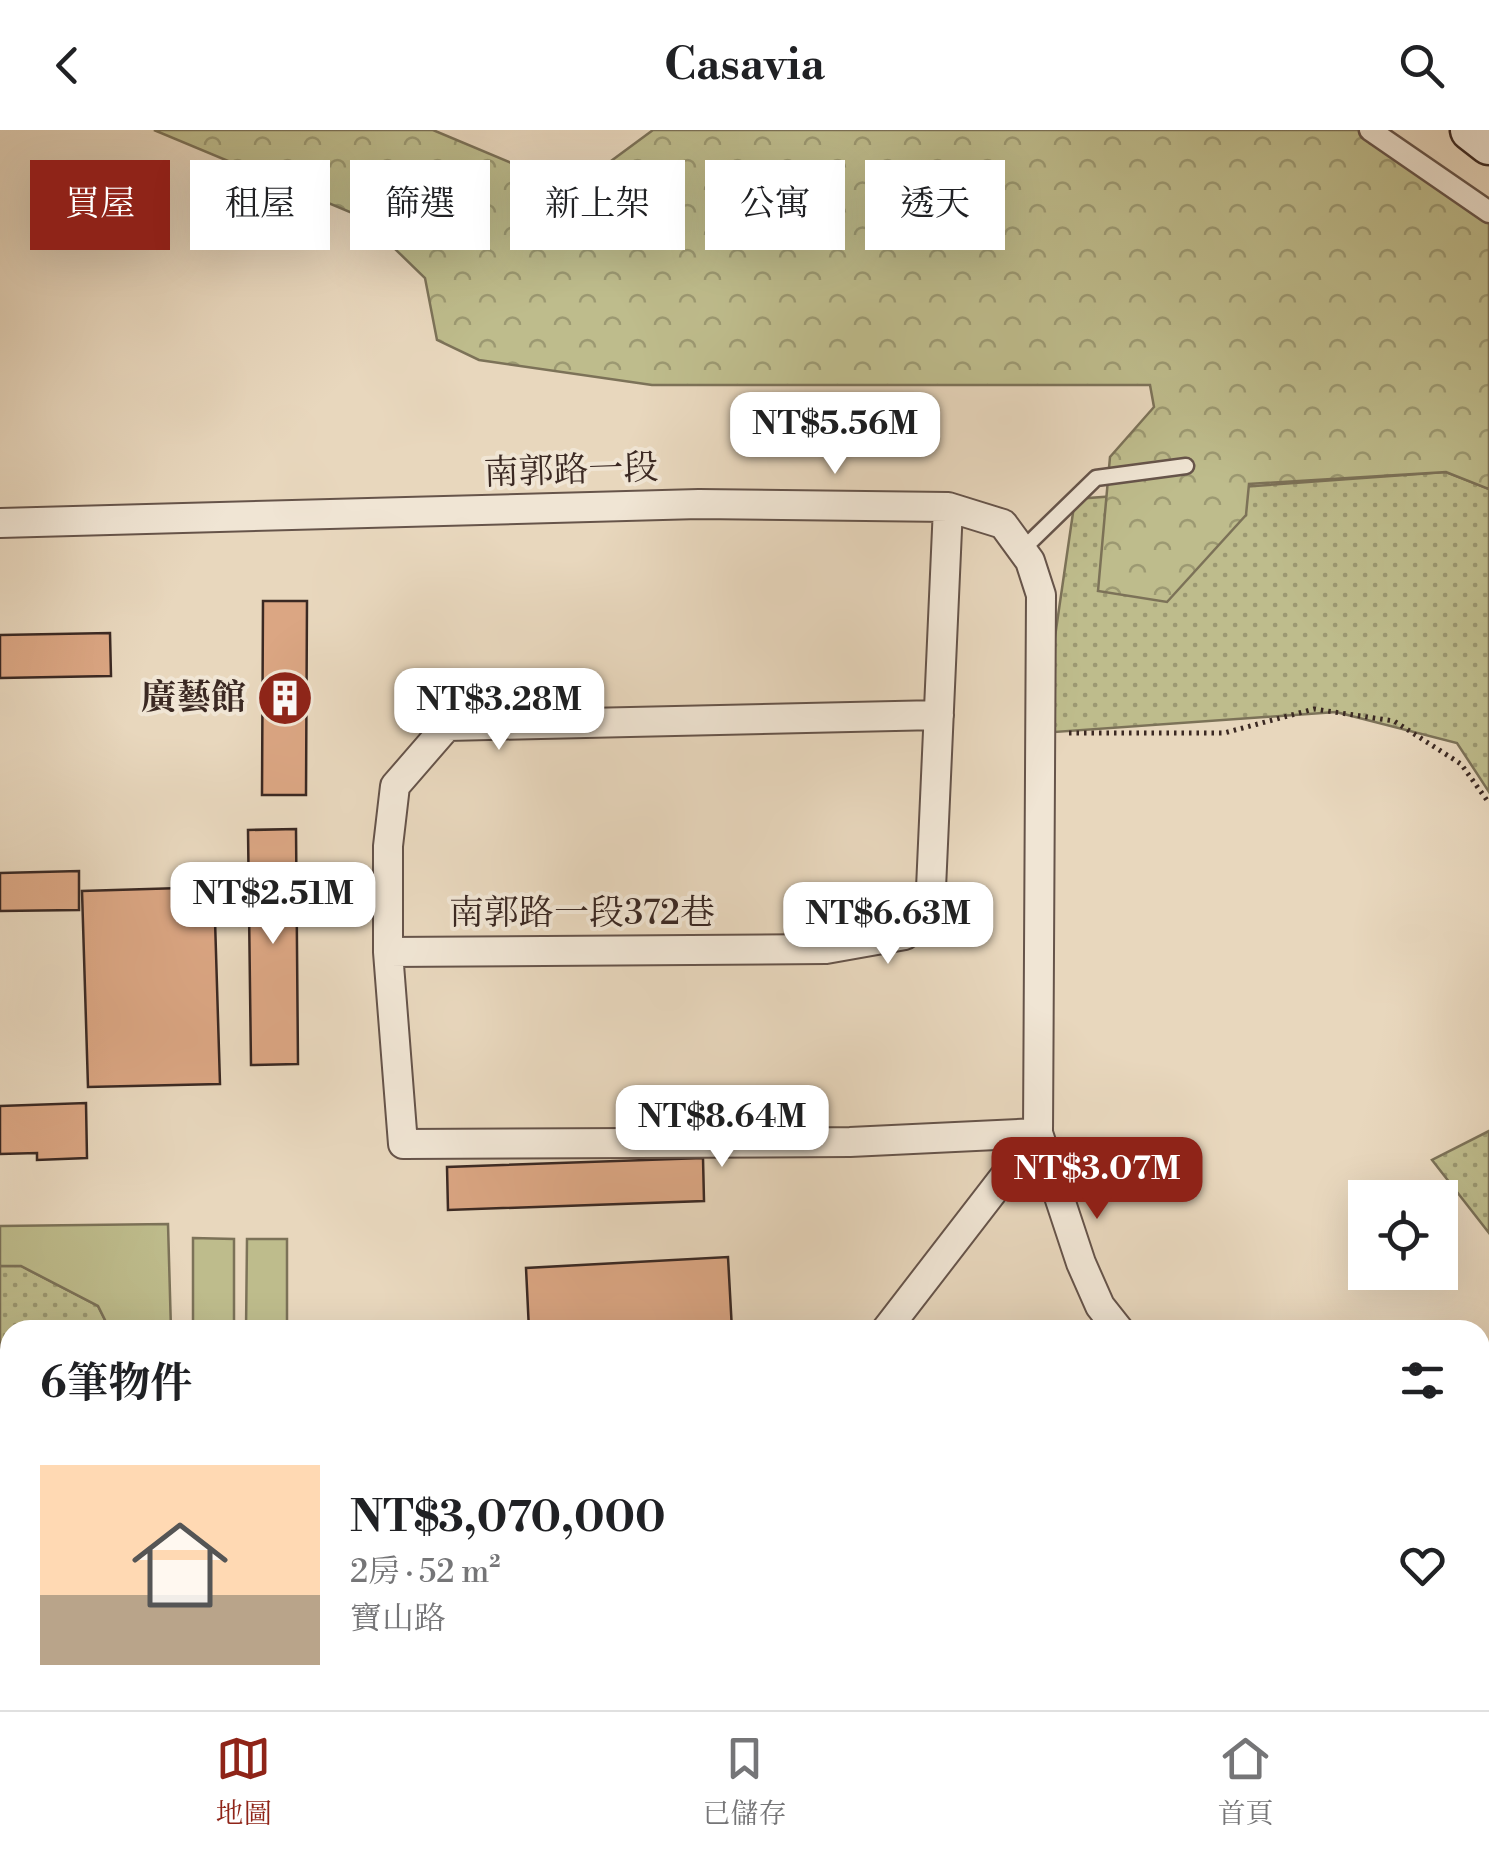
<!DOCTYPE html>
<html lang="zh-TW">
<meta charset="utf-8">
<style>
body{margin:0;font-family:"Libre Bodoni","Noto Serif TC",serif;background:#f2f2f2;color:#202124;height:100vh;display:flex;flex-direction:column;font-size:38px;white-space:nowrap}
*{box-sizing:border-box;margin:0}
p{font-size:32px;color:#757577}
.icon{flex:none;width:55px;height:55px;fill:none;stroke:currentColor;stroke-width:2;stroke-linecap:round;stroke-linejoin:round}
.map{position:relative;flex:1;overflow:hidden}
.panel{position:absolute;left:0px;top:1190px;width:1490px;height:390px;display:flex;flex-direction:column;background:#fff;border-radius:30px 30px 0 0;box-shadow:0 10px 40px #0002}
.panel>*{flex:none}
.guide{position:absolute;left:30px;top:30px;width:1430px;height:90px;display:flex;gap:20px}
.tools{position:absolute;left:1348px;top:1050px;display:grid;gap:20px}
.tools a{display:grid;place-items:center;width:110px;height:110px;border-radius:0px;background:#fff;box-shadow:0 10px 40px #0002;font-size:50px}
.price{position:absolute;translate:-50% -85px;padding:0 22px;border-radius:20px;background:#fff;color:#222;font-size:32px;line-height:65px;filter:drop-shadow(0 2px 5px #0008)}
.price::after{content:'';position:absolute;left:50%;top:60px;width:30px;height:22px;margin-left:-15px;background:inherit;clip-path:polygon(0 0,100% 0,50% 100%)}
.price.current{background:#8f2418;color:#fff}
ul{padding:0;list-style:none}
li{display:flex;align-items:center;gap:30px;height:250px;padding:0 40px}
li+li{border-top:2px solid #e0e0e0}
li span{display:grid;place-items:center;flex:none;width:280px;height:200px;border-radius:0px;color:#555}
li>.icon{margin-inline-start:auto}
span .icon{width:120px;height:120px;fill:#fffc;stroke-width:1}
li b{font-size:42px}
h2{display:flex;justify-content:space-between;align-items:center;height:120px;padding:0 40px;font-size:42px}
.tag{padding:0 35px;border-radius:0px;background:#fff;box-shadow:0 10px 40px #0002;font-size:35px;line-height:90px}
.tag.current{background:#8f2418;color:#fff}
header{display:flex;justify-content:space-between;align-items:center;height:130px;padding:0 40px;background:#fff;font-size:45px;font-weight:700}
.menu{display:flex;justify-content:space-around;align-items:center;height:140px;border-top:2px solid #e0e0e0;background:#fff;font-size:28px;color:#757577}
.menu a{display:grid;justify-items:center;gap:5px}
.menu .current{color:#8f2418}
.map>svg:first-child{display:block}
</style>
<header><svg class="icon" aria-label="back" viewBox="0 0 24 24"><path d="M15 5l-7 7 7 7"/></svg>Casavia<svg class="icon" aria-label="search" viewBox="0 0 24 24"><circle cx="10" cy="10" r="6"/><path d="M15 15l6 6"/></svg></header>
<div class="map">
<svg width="1489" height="1580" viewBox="0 0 1489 1580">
<defs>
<pattern id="grass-dots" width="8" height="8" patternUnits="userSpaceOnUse" patternTransform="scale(2.5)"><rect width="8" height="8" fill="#bebc8c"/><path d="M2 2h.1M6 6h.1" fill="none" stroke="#9c9972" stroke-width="1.8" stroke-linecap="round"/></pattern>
<pattern id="forest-crowns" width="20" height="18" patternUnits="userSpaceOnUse" patternTransform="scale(2.5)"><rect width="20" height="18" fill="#bebc8c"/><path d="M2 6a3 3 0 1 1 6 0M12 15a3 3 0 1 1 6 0" fill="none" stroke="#9c9972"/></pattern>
<pattern id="park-tufts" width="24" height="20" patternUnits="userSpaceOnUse" patternTransform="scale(2.5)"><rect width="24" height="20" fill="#bebc8c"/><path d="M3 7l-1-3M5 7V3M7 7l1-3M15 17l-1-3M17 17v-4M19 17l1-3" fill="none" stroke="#9c9972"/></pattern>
</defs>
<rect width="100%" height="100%" fill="#e8d7bd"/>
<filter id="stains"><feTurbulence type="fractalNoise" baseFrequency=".002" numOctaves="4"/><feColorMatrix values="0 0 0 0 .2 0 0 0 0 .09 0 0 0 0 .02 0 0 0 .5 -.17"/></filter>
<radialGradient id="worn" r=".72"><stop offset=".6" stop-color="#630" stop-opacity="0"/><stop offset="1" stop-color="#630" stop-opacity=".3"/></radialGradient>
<path fill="url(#grass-dots)" stroke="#7c7258" stroke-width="2.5" d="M1446 342 1489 359V662L1457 613 1336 582 1041 603 1075 369Z
M1489 1001V1103L1432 1030Z
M0 1136H21L98 1176 110 1200H10V1348L0 1351Z"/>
<path fill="url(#forest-crowns)" stroke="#7c7258" stroke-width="2.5" d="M154 0H433L573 59 653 0H1359L1489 88V359L1446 342 1249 354 1246 385 1167 472 1098 461 1110 327 1154 277 1150 255H652L479 230 437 210 425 148 362 87Z"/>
<path fill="url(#park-tufts)" stroke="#7c7258" stroke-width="2.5" d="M648 1570H1239L1251 1580H640Z"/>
<path fill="#bebc8c" stroke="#7c7258" stroke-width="2.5" d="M168 1094 171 1200H110L98 1176 21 1136H0V1096Z
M193 1108 234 1109V1200L193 1199Z
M247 1109H287V1200H246Z"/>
<path fill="#dba683" stroke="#3b2923" stroke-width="2.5" d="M263 471H307L306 665H262Z
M110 503 111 546 0 548V505Z
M296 699 298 934 251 935 248 700Z
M79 741V780L0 781V743Z
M214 757 220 954 88 957 82 761Z
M86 973 87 1028 37 1030V1023L0 1024V976Z
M703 1028 704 1071 448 1080 447 1037Z
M728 1127 732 1200H529L526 1138Z"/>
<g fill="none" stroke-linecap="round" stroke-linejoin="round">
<g stroke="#66544a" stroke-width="19">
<path id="service" d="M1022 420 1096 348 1186 336"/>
</g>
<g stroke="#66544a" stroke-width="25">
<path id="pedestrian" d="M1370 0 1489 82"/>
</g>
<g stroke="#66544a" stroke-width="32">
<path id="minor" d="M0 393 699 374 948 377 1003 394 1030 431 1041 465 1038 1003 1081 1133 1100 1176 1119 1200
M939 585 447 596 395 656 388 716V822L403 1014 850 1012 1038 1003
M388 822 826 819 905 805 930 781 948 377
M886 1200 1038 1003
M1480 1480 1489 1486
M0 1555 10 1554
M239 1580 397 1570"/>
</g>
<g stroke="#3b2923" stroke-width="45">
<path id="secondary" d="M1471 0 1489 14"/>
</g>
<path stroke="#3b2923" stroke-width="5" stroke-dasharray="2.5 5" stroke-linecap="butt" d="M1069 603H1224L1314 579 1394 591 1461 634 1489 673"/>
<use href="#service" stroke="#f0e5d4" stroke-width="14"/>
<use href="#pedestrian" stroke="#f0e5d4" stroke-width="20"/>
<use href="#minor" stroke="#f0e5d4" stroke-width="28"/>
<use href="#secondary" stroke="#f0e5d4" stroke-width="40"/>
</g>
<defs>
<g id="building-disc" transform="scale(2.875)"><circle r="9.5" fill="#8f2418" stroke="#f0e5d4"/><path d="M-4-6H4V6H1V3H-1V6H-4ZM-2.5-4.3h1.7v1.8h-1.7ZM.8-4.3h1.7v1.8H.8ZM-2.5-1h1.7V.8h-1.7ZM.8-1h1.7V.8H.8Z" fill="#fff"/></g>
</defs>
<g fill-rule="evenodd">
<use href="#building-disc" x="285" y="568"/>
</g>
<g text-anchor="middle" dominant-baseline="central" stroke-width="8" stroke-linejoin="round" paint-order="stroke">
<g font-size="35" fill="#3b2923" stroke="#f0e5d4">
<text transform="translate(571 341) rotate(-2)">南郭路一段</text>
<text x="582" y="783">南郭路一段372巷</text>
</g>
<g font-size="35" font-weight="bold" fill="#3b2923" stroke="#f0e5d4" text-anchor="end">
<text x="246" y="568">廣藝館</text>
</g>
</g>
<rect width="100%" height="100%" filter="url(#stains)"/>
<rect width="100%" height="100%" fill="url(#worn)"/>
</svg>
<div class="tools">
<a><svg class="icon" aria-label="locate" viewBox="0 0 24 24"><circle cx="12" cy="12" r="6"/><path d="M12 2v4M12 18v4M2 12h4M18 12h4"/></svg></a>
</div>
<b class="price" style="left:835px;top:347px">NT$5.56M</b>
<b class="price" style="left:499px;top:623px">NT$3.28M</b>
<b class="price" style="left:273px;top:817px">NT$2.51M</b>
<b class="price" style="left:888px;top:837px">NT$6.63M</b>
<b class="price" style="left:722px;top:1040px">NT$8.64M</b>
<b class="price current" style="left:1097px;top:1092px">NT$3.07M</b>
<div class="guide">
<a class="tag current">買屋</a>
<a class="tag">租屋</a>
<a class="tag">篩選</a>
<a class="tag">新上架</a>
<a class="tag">公寓</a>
<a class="tag">透天</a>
</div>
<section class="panel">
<h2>6筆物件<svg class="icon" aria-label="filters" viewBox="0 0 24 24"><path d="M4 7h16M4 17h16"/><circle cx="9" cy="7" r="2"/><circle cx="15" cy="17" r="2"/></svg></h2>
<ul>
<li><span style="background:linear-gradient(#ffd9b3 65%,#b9a48a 0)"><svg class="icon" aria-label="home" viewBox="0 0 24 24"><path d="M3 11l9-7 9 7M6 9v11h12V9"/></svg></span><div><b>NT$3,070,000</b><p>2房 · 52 m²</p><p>寶山路</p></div><svg class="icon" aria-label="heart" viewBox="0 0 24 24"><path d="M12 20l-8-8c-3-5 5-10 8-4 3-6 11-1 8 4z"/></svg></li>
</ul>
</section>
</div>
<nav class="menu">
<a class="current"><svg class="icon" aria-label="map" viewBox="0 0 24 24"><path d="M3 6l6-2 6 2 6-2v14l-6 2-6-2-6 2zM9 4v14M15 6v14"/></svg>地圖</a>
<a><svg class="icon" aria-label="saved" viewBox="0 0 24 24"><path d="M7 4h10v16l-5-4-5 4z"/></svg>已儲存</a>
<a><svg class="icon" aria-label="home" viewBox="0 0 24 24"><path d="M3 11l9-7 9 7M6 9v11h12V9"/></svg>首頁</a>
</nav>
